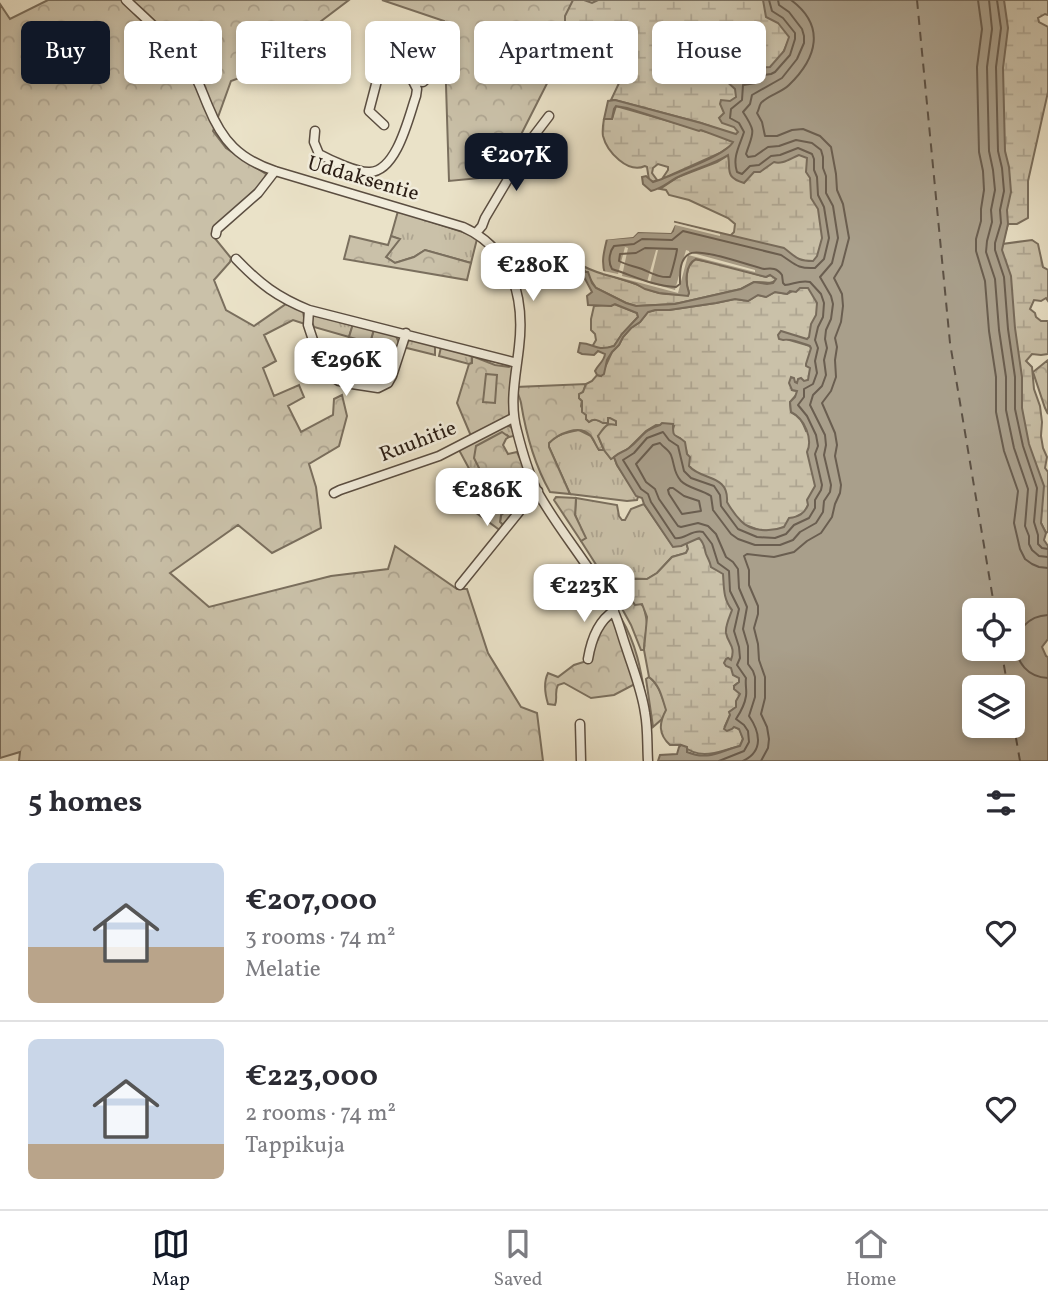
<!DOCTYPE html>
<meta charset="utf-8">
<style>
body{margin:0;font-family:Vollkorn,serif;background:#f2f2f3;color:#2b2b33;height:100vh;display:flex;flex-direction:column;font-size:26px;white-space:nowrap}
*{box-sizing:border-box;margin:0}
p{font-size:23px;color:#7c7c81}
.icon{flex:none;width:38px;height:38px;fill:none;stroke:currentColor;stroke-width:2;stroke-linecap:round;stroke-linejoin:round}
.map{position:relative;height:761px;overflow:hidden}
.details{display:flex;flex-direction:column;background:#fff;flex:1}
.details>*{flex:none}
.hud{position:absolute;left:21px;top:21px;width:1006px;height:63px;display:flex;gap:14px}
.tools{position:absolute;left:962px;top:598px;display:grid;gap:14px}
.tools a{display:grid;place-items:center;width:63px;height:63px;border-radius:10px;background:#fff;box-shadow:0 4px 10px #0003;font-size:35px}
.price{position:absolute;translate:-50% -60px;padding:0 16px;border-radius:14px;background:#fff;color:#222;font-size:23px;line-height:46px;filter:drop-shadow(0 2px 4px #0008)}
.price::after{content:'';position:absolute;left:50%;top:42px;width:21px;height:16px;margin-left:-10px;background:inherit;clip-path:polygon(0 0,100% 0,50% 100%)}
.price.on{background:#111827;color:#fff}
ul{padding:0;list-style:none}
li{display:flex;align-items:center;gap:21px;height:175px;padding:0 28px}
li+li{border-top:2px solid #e1e1e2}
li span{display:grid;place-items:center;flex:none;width:196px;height:140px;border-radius:10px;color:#555}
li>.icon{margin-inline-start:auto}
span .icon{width:84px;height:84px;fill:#fffc;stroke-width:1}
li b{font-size:30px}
h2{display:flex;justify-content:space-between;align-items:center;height:84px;padding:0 28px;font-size:30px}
.chip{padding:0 24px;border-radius:10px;background:#fff;box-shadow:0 4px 10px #0003;font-size:24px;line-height:63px}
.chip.on{background:#111827;color:#fff}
.menu{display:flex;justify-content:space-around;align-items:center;height:98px;border-top:2px solid #e1e1e2;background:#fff;font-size:19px;color:#7c7c81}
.menu a{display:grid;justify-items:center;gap:4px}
.menu .on{color:#111827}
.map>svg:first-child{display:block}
</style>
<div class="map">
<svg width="1048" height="761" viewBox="0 0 1048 761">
<defs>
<pattern id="grass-tufts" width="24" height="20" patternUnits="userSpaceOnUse" patternTransform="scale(1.75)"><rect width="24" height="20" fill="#cac1a9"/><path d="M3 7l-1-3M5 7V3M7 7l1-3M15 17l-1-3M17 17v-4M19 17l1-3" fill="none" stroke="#aea591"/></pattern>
<pattern id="forest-crowns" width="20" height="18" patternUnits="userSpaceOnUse" patternTransform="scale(1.75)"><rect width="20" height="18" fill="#cac1a9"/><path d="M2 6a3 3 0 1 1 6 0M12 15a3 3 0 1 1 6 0" fill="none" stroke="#aea591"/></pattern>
<pattern id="wetland-marsh" width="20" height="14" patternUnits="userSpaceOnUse" patternTransform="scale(1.75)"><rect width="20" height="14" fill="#cac1a9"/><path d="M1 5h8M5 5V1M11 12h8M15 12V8" fill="none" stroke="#aea591"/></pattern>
</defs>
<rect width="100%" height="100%" fill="#eae2c8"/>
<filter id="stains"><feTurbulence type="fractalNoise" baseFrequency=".00286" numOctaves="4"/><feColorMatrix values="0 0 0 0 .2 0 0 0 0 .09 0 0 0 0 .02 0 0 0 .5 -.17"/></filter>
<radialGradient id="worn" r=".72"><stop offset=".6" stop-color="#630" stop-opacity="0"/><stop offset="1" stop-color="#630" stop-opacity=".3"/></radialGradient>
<path fill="url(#grass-tufts)" stroke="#7a6f5e" stroke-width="2" d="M398 211 472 235 477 239 471 263 425 250 414 257 395 263 386 257 399 239 391 236Z
M312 314 353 324 349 337 314 327 310 318Z
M374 329 396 336 399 343 396 351 370 343Z
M412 339 435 346V355L403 347 406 342Z
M441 347H443L472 356V363L469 364 439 356Z
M507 425C512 427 514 431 514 436L509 437 507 435 482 472 488 486 480 489 459 450Z
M579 430 591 436 599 450H604L611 459 614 457 617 465 638 497 637 500 627 501 570 494 549 447V443C557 434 568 432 579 430Z
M530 481 533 487 529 495 504 526 500 522 501 515 507 510 518 489 526 491Z
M576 498 617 505 619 516 622 520H625L631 509 644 504 673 546H681L686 542 688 549 686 553 672 557 657 573 647 579 618 578 609 585 581 541 585 538 575 515Z
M619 618H621C637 645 641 671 646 701Z"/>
<path fill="url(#forest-crowns)" stroke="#7a6f5e" stroke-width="2" d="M48 0H349L320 22 290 63 258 71 231 81 213 131 226 148 266 174 264 181 214 229 213 236 231 258 230 262 214 280 226 310 254 326 286 304 303 311 305 324 293 320 264 335 276 361 263 368 274 396 299 385 304 397 288 406 301 432 333 415 334 399 342 395 347 416 339 446 309 464 316 487 321 528 272 553 238 525 170 573 209 607 331 576 388 569 395 546 457 589H467L488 653 521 707 537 713 543 761H19L20 752 0 758V4L10 19Z
M382 0H601L582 40 566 46 500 176 449 181 444 21Z
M350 236 388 245 391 236 400 239 386 257 395 263 414 257 425 250 471 263 467 280 344 259Z
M353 324 374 329 370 343 349 337Z
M472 356 495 365 509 367 512 365 513 366 509 416 471 436 457 403 469 364 472 363Z
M1048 360V414L1045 408 1033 372Z
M586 384 583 392 579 395V398L582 401 581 406 586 415V419L589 422C594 418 598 420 603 423L608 418 611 417 616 421V425L598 436 604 450H599C596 446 594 439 590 435 579 424 558 434 549 443V447L570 494 550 492C534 464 526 434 521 403 520 397 517 393 516 387Z
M502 432 509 437 506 439 503 445 508 454 517 452 530 481 529 487 526 491 518 489 507 510 501 515 500 522 504 526 501 531 464 504 480 489 488 486 474 458 476 446Z
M556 497 576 498 575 515 586 538 581 541 554 500Z
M618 578 630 579V593L644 607C645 614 647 619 647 625 646 634 644 641 644 650H641L631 625 609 585Z
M610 620H613L635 684 614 695 591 698 564 683 558 685C554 692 558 698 555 705L548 704C545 694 543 683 548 673L558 677 574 665 590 660 600 629Z
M649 677C660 685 662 698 667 710L662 719 653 727 646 679Z"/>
<path fill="url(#wetland-marsh)" stroke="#7a6f5e" stroke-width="2" d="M573 0H584L592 3 598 0H778L798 19 745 139 701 123 615 100H611L620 81 618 79 613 80 609 74H606L600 79H595C588 71 589 64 584 54L579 52 576 47 577 43 583 40C587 33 584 28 579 22H572L565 31V16Z
M997 0H1048V15L1045 14 1038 18 1039 22 1048 27V92L1028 181V218L1017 224H1008L1002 244 1032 240 1038 244 1043 267 1048 270V301L1046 298 1041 301 1034 300 1030 309 1035 313 1036 317 1041 321H1048V354L1041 355 1032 354 1026 361 1032 367 1034 389 1040 406 1042 422 1041 436 1043 448 1047 457 1045 468 1048 472V532L1046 533 1041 523 1008 332 986 59Z
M616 106 718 135 733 142V144L720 153 662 179 668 170V167L658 164 653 168 652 173 657 180 653 182 649 180 647 167 645 166C628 174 607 152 603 136 602 130 603 125 604 119H612Z
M740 148 778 155H807L825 207 824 254 808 265 730 236 734 232 735 224 728 218 689 200 669 195 666 190 660 189 678 177 717 162Z
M693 259 721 264 766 277 770 275 777 279C770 286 763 281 754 282L741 289 675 304 636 306 626 303 596 288 585 271 583 272 585 267C600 275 617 277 633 283 642 286 650 291 659 293 669 295 678 294 688 295L689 293C685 282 686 268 693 259Z
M800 287 808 288 823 297 825 341 786 339 810 346 820 376 797 384 795 383 792 390 797 391V394L790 402 791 412C800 416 803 423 806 431L850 412 805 512 795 517 784 527 774 531 759 530 737 522 689 466 686 449 680 438 674 436 672 432 674 426 656 425 646 431 629 448 611 459 604 450 598 436C600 433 606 425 609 424 612 424 614 425 616 425V421L610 418H608V423H603C598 420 594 418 589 422L586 419V415L582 412V401L579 398V394L583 392 586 384 592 381 597 375 601 376 612 352 619 345 623 337 631 328 640 322 648 312 656 310H669L716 303 735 299 748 301 758 295 766 297 775 292 787 294Z
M614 304 637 313 638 317 622 334 614 346 605 349 592 347 596 340 595 334 591 330V319L594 306 605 305 611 306Z
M705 538 741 598 739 682 734 686 740 694 736 707 730 712V715L725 726H734L740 730 743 739 740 746C716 752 702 761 681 745H670C658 734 659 723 666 710 662 698 660 685 649 677L644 650 647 617 642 604 635 605C628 598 630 588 630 579H647L657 573 672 557 686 553 688 549 686 542 694 539Z"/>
<path fill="#cac1a9" stroke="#7a6f5e" stroke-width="2" d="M486 374 497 375 495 403 483 402Z"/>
<path fill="#a99f8b" stroke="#776b5b" stroke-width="2" fill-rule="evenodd" d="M763 0H1004L1008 28 1003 68 1005 151 1009 167 1011 192 1007 210 1008 224 1002 250 1011 276 1015 328 1022 377V408L1029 444 1044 486 1041 523 1046 533 1044 540 1048 546V639L1042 647 1046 656 1048 657V761H658L660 755 677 754 679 747 681 745 687 747V752C708 761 720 751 740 746L743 739 739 729 734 727 732 729 727 731 724 729 730 715 729 712 736 707V701L740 694 734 689V686L739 682V678L733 675 731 668 726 666 724 663 726 659 728 658 731 660C736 646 728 644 726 633 725 626 730 616 732 610 723 599 724 587 723 574L711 567C710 561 708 559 706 554 704 548 705 544 699 538L681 546 673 547 644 504 642 498 636 496 617 465 614 457C619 452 624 452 629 448 642 438 643 430 660 425L662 423 673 424C673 440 674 432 685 442L687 454 690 457 689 466C702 481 729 474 727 502 731 509 735 515 741 521 751 532 771 532 784 527L789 518C799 517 804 514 808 505L807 500 815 486 807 452C813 439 805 419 791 412L790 402 795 397 797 391 792 390 789 383 791 377 794 378 795 382 797 383 798 379 801 378 804 381 808 380 810 368 806 366V364L811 348 810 346C802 343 791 338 783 340L779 339 778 335 781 331 807 339 809 337 811 324 816 315 817 303 808 288H800L796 292 790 291 787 294 775 292 766 297 758 295 748 301 735 299 716 303 669 310H655L648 312 640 322 631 328 623 337 619 345 612 352 607 360 604 374 601 376 597 375 595 371C598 364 604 362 605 354L598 351 594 355 582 354 578 352 580 343C595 343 594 352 614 346L622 334 638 317 637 313 615 304 611 306 588 305 587 296 592 292 584 277 583 272H588L592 283 596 288 626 303 636 306 675 304 741 289 754 282 767 284 773 283 776 279 770 275 766 277 696 259C685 265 685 282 689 293L688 296 659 293 645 289 636 284 605 274C601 261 604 252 607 239L633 237 638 232 671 233 673 231 675 222 784 248C796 257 797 261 813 261L817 256 822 238 818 209 811 198 810 178 806 172 807 158 799 155C791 158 782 165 774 162L760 172H754L744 183C724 177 731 170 728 155 712 165 693 169 676 178 667 183 661 189 651 191L643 184 642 177 646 176 653 182 662 179C678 172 726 155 733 142L701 130 699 131 627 108 616 106 614 109 612 119H604L608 101 615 100 701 123 736 134 738 132 734 127 722 123 719 118 724 113 720 104 721 100 730 101 736 97 735 89 725 80 730 74 737 68 745 72 749 78 755 76 757 68 770 67 784 51 789 37 778 23 766 17ZM975 611H1013V649H975ZM975 688H1013V726H975Z"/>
<path fill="#eae2c8" d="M672 222 720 234V236L675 225 671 233 638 232 633 237 603 240 604 237 632 235 637 230 670 231Z
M625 247 628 248 622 276 647 282 656 250H658L650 283 675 290 686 250 689 251V252L755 270V272L688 255 678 293 603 273V271L618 274Z"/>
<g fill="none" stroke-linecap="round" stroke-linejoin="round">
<path stroke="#6a5e50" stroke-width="2" d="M978 0 982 29 977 67 979 152 983 171 984 190 981 209V221L976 239V251L985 281 989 331 996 377V412L1004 451 1018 491 1014 523 1020 549 1025 559 1032 564 1039 567 1048 568
M989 0 992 29 987 67 989 151 993 170 995 190 991 210 992 222 987 241 986 252 995 279 999 330 1006 377V410L1014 448 1028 489 1025 526 1029 536V544L1032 550 1039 556 1048 557
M997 0 1001 28 996 67 998 151 1002 168 1004 191 1000 210 1001 223 995 243V250L1004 277 1008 329 1015 377V409L1023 446 1037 488 1034 522 1038 535V544L1042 548 1048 549
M645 248 677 249C677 252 672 272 670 277 659 278 652 273 642 269 634 266 626 265 619 261L620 254 636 253Z
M670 488H673L684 496 699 501 701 511 682 514 669 494 668 490Z
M1048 615C1006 617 1006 676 1048 678
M719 761 744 751 749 742 748 731 744 725 736 719C740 713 745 703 746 696 747 690 745 685 746 678L737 665 740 658 739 647 734 631 739 609 730 591 729 571 718 563 712 544 703 532C692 529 684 540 675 538L651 502 648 494 641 489 623 460 634 453 647 438 663 432 669 440 678 446 684 471 691 478 714 486 720 495 721 506 738 529 757 537 775 538 786 534 794 525 809 518 815 508V500L821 490 822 485 815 454 818 446 816 435 807 416 798 405 804 397V389L813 384 817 373 815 361 818 348 815 340 818 327 823 317 824 303 821 294 810 282C800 280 794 284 785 285L783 283 782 275C777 268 772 268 764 269 751 266 699 247 689 254 679 260 680 274 680 284L676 287C653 286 634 276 612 269 608 263 609 252 614 246L634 244 642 239 672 240 683 231 781 255C795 264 797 269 815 268L824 259 829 238 824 207 818 195 817 177 814 170V159L812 154 798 148 780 155 771 156 759 165 750 166 742 174 737 172C732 157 740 145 744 132L739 123 730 118 731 109 742 100 743 85 756 83 764 75 771 74 775 72 790 55 795 39V33L783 18 772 11 769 0
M743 761C764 751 760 732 749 716L755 697V677L753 671 748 664V646L743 629 747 607 739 588 738 569 733 562 726 557 716 534 708 526 698 523 681 527 678 526 659 499 655 489 646 482 636 464 653 445 660 443C664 448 669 450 671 455 675 465 673 472 681 481 689 489 701 489 711 496L713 510 731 534 738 539 755 545H780L793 540 800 532 816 523 823 512 824 501 830 492 831 485 824 455 826 445 825 435 810 405 813 395 822 386 826 375 824 360 827 348 825 339 826 330 831 319 833 304 831 296 820 277 832 263 838 238 833 206 826 193V176L823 168V157L821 150 812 143 796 140 779 146 768 147 755 156 748 157 746 154C753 132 757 133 743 112L750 104 752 95 782 78 797 59 804 43V36L802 29 789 12 779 5 778 0
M761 761 768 748 769 739 767 727 761 714 765 698V677L759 660 758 644 754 628 758 614V606L749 585V570L744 556 747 554 774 557 794 552 807 541 821 533 832 517 835 504 840 493 841 485 835 456 837 445 835 433 822 403 831 391 836 377 835 360 837 347 835 338 841 322 843 306 842 294 834 278 842 265 849 238 843 204 837 190 836 174 831 147 820 136 803 129 792 130 777 136H765L762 122 757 113C759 110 759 106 761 103 768 95 781 93 789 85 817 58 826 26 791 0"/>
<path stroke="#5d5144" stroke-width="2" stroke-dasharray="9 7" stroke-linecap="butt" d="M917 0 950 343 995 611
M1001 649 1008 688
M1013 721 1020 761"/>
<g stroke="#5b4e41" stroke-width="11">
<path id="minor" d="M126 0C148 21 173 42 190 67 198 79 202 92 208 106 222 141 239 159 275 171L463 227C512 249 525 297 519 347 516 375 509 403 517 431 522 451 528 472 537 491 560 533 594 569 614 612 619 623 622 636 626 647 633 669 642 691 645 713 648 729 647 745 648 761
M377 44 395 48 425 57 435 71 423 82 413 81 402 72
M379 58 380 69 369 111 384 125
M315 131 314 142 319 154C330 160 358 173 370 172 397 171 409 116 416 96L417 89 413 81
M476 233 482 226 485 218 533 137 549 116
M216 234 217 229 258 193 275 171
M236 259C260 284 277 297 309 310L517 363
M309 310 308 325 316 349 334 378 339 381 352 384 378 388 388 383 392 376 406 333
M334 493 340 490 439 456 513 418
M460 585 527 502 538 491
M588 659C591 641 598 621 614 611
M580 724 581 761"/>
</g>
<use href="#minor" stroke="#f1ecdb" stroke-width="8"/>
</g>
<g text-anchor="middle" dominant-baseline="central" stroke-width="5" stroke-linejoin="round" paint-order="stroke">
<g font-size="21" fill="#2b1d14" stroke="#f1ecdb">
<text transform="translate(363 179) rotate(16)">Uddaksentie</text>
<text transform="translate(418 442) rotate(-21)">Ruuhitie</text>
</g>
</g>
<rect width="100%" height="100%" filter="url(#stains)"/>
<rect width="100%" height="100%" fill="url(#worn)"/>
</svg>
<div class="tools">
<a><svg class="icon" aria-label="locate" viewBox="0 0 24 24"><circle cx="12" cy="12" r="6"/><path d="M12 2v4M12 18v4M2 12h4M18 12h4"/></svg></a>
<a><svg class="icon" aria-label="layers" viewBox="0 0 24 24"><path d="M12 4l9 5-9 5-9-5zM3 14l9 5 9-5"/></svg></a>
</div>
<b class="price on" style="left:516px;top:193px">€207K</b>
<b class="price" style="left:533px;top:303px">€280K</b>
<b class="price" style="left:346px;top:398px">€296K</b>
<b class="price" style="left:487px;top:528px">€286K</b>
<b class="price" style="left:584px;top:624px">€223K</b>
<div class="hud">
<a class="chip on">Buy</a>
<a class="chip">Rent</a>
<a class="chip">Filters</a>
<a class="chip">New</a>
<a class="chip">Apartment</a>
<a class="chip">House</a>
</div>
</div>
<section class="details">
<h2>5 homes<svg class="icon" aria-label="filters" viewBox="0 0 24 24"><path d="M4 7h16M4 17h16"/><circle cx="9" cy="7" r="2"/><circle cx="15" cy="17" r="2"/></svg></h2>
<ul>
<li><span style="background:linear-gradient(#c9d6e8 60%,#b9a48a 0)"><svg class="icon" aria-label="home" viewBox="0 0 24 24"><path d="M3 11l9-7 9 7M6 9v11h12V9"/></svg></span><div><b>€207,000</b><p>3 rooms · 74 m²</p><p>Melatie</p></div><svg class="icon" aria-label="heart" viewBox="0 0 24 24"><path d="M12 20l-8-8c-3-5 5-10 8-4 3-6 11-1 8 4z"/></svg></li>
<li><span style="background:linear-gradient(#c9d6e8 75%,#b9a48a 0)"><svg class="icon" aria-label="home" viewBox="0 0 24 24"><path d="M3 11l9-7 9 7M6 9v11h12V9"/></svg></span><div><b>€223,000</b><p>2 rooms · 74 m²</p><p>Tappikuja</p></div><svg class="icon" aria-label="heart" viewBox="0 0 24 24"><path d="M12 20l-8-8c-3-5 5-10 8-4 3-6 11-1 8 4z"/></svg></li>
</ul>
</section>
<nav class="menu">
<a class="on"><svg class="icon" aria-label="map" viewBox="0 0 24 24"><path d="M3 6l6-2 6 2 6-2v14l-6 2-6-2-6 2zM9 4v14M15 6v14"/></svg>Map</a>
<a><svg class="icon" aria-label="saved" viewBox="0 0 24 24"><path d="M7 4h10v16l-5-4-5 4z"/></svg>Saved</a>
<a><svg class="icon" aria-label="home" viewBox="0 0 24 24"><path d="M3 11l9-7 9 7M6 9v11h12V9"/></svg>Home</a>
</nav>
